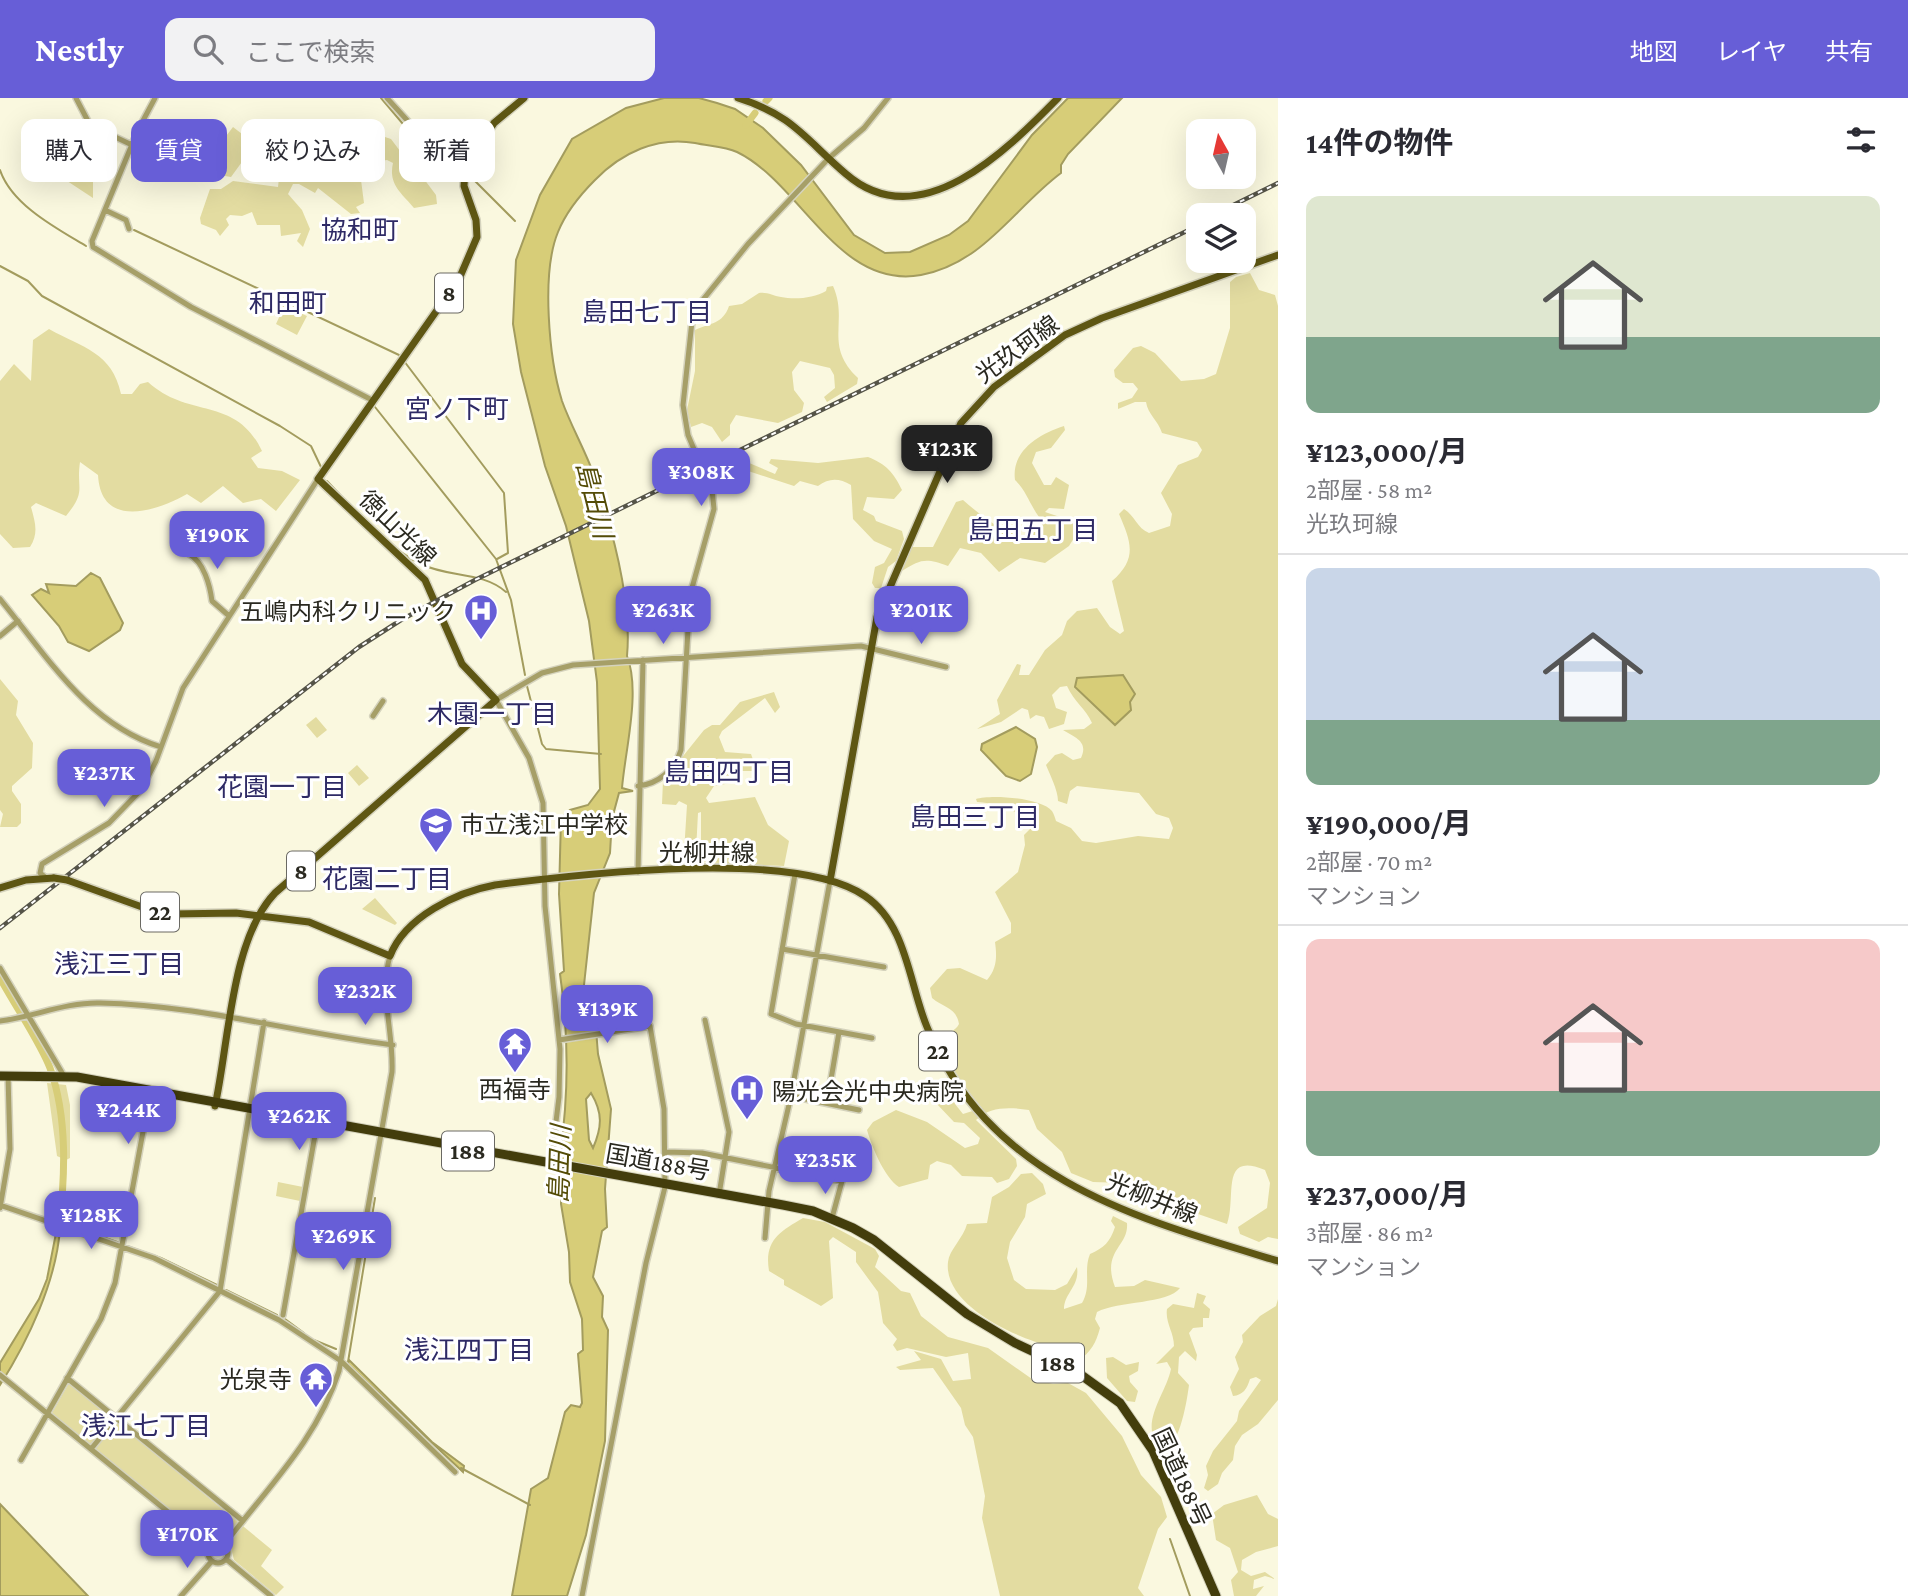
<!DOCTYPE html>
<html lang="ja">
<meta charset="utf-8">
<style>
body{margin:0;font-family:"Crimson Pro","Noto Sans JP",serif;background:#f2f2f3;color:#2b2b33;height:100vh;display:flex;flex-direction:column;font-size:26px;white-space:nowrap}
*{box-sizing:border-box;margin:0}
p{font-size:23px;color:#7c7c81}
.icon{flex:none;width:38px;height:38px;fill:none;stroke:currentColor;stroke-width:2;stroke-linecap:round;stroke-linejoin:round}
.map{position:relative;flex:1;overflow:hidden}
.details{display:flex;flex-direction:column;background:#fff;width:630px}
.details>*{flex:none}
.guide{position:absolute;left:21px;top:21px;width:665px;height:63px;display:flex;gap:14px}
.needle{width:46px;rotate:352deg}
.buttons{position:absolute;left:1186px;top:21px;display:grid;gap:14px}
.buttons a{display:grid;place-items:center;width:70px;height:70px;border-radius:14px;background:#fff;box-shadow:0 7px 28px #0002;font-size:35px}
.price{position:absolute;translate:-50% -60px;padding:0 16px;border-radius:14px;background:#675ed7;color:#fff;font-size:23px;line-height:46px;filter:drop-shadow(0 2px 4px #0008)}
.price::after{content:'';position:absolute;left:50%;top:42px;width:21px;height:16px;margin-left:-10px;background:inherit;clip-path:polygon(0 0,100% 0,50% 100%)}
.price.on{background:#222;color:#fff}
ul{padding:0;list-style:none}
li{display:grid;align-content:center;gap:14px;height:371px;padding:0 28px}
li+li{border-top:2px solid #e1e1e2}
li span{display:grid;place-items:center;height:217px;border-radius:14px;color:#555}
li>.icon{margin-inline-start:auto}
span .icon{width:126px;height:126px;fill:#fffc;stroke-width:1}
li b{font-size:30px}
h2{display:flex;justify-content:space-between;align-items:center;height:84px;padding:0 28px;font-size:30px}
.tag{padding:0 24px;border-radius:14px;background:#fff;box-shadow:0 7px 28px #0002;font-size:24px;line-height:63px}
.tag.on{background:#675ed7;color:#fff}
header{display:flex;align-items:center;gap:42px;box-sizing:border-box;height:98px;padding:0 35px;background:#675ed7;color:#fff}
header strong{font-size:33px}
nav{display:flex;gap:38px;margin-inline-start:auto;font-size:24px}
.search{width:490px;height:63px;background:#f2f2f3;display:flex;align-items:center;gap:18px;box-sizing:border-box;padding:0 24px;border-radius:14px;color:#7c7c81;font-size:26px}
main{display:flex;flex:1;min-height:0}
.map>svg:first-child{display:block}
</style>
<header>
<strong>Nestly</strong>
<div class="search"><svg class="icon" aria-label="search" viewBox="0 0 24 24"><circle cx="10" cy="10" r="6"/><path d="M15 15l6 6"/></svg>ここで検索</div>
<nav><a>地図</a><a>レイヤ</a><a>共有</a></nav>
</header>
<main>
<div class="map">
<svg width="1278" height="1498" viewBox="0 0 1278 1498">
<rect width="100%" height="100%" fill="#faf8df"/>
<path fill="#e3dca1" d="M50 28 55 29C52 40 57 60 65 68L80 65 81 73 94 76 96 67 105 66 101 75 104 83H93V100L58 77 59 71 51 53 41 55 39 52 44 47 47 31Z
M233 29 255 46 231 79 207 75 217 50Z
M333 38 332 52 335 59 350 55 355 41 382 38 391 41 403 57 425 73 424 81 436 97 437 106 414 110C402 95 388 87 393 65L387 62 381 63 382 68 374 69 361 82 364 105 356 109 360 115 351 116 318 90 315 95 299 86H293L288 96 302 112 310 131 303 149 297 143 301 135 281 138 280 127H257L252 114 242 118 230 117 226 121 229 127 220 138 216 132 201 126 200 120 210 91H221L233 83 278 89 279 80 286 71 283 62 272 53 321 48 325 41Z
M1250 175 1259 192 1275 197 1278 208V1141L1268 1139 1259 1144 1240 1136 1238 1129 1267 1110 1270 1085 1265 1072C1219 1053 1237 1099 1227 1126L1198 1116 1177 1100 1158 1093 1143 1095 1124 1085 1093 1084 1071 1075 1062 1054 1037 1031 1029 1012C1010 1009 990 1008 976 1022L1016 1061 1017 1068 1009 1081 997 1085 992 1079 962 1078 951 1067 937 1063 930 1067 928 1081 899 1089C884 1079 872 1049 867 1032L873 1024 896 1012 927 1024 965 1050 978 1046 980 1040 964 1025 954 1024 935 1004 941 987 952 995 955 1006 963 1016 982 1010C969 994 945 966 946 944 946 934 955 934 959 926 956 909 944 910 932 900L930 890 947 871 960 870 987 882C997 870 997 859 995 844L1011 835V825L995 794 1018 774 1025 747 1024 737 1032 729 1030 721C1012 712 998 705 977 704L976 701C991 696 1042 700 1052 713 1054 716 1055 720 1056 723L1071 730 1082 743 1096 745 1138 738 1169 741 1173 730 1169 720 1156 716 1139 695 1077 688 1070 693 1067 706 1058 703C1058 692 1050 677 1046 667L1055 657 1062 655 1073 662 1081 660C1089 643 1074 639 1063 632L1084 631 1092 625C1086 611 1074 604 1067 588L1060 589 1052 597 1056 610 1067 614 1064 626 1049 631 1044 619 1036 617 1030 621 1028 612 1022 610 1001 624 977 631 1000 616 997 602 1017 566 1021 567 1019 577H1029L1045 552 1062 537 1067 523 1077 513 1097 510 1110 529 1120 536 1124 533 1112 483C1138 460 1131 444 1119 416L1124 411C1135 418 1137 430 1149 435L1170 428 1172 416 1161 395 1178 367 1198 359 1202 352 1197 344 1162 335C1158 322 1148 317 1146 304H1135L1118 311V305L1132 300 1138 291 1133 285H1123L1115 279 1114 272 1133 250 1141 248 1155 255 1181 283 1204 281 1216 276 1230 230V184L1236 179Z
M833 188C849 224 823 247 858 280L857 286 827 304 824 299 835 290 834 277 830 270 800 263 792 274 794 292 804 305 802 314 778 325 736 317 730 327V337L722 344 712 329 702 325 691 329 687 312 695 273V232C710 225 723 226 729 208L742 206 759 195C768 194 773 198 781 199 795 202 814 200 826 193L827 189Z
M278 205 307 218 297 237 276 226 281 215 275 212Z
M49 231C83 250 112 254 121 296H132L140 286 148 284C190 322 235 297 262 353L251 360 258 370 282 373 300 382 276 413 261 401 243 405 223 388 201 405 187 396C155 414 101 431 98 377L80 364C76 392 87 392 66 418L36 405 31 409C35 424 39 435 30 449L13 450 0 436V283L14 266 31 283 33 242Z
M1064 328 1065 332 1051 350 1036 354 1032 365 1044 387H1051L1056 379 1069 387 1064 411 1049 410 1045 414 1072 423 1079 432 1069 448 1045 465 1020 460 999 474 981 455 960 450 948 468C926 460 921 461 902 473L911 449H933L956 404 963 402C978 415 1008 441 1029 437L1039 419C1029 405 1027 394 1015 382 1011 353 1039 336 1064 328Z
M868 359C886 366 894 375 902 392L894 401 867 399 863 412 874 418 876 423 902 433 904 441 896 463 888 469 881 490H875L872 485 875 469 884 465 892 451 874 443 853 421 851 387C839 380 829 380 818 388L800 383 794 388 730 367 742 362 775 376 778 370 769 365 771 361 818 365Z
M0 581 18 603 16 617 33 645 32 670 12 688V693L21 706V725L17 729H0L3 716 0 712Z
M774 594 780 609 775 615 765 600 722 633 719 639 725 654 751 656 757 673H735L731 685 714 688 706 700 709 705 755 699 768 727 789 743 784 768 701 764V714L698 715 696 753 684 754 687 707 679 703 676 707 662 706 663 683 704 632 712 627H720L740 604Z
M316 619 327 632 317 640 306 627Z
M357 667 369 680 359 688 348 675Z
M375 800 397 825 395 827 362 811Z
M47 985 66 987 70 1007V1060L66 1062 57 1058Z
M1032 1075 1043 1086 1046 1096 1027 1106 1025 1119 1010 1144 1007 1160 1014 1182 1026 1191 1055 1192 1067 1186 1077 1169C1080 1188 1064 1195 1064 1211L1082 1205C1092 1188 1083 1173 1090 1156 1104 1150 1110 1144 1115 1129L1111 1123 1113 1118 1127 1125C1129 1149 1101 1152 1115 1189L1134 1188 1145 1182 1180 1190C1168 1206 1118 1203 1097 1214L1095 1221 1100 1230C1096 1245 1091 1254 1078 1263 1067 1261 1061 1250 1050 1248 1016 1240 943 1207 948 1164 949 1152 964 1139 967 1126L987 1125 992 1099 1009 1089 1021 1076Z
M278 1084 303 1089 300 1103 276 1098Z
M803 1120 825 1124 875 1151 879 1158 875 1169 901 1193 910 1195 921 1218 948 1239 988 1250 1032 1281 1053 1286 1068 1285 1086 1295 1122 1338 1141 1377 1161 1399 1167 1419 1158 1431 1138 1490 1144 1498H1154H1000L982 1420 985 1398 973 1339 965 1327 961 1310 933 1270 900 1272 896 1269 921 1262 914 1253 941 1261 953 1283 971 1281 968 1255 946 1259 907 1250 897 1253 893 1247 897 1241 883 1225 878 1194 856 1164V1154L833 1139 829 1143 833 1200 821 1208 784 1187V1182L769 1173C764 1143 779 1134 803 1120Z
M1197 1195 1206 1198 1203 1205 1210 1211 1209 1220H1203V1229L1193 1230 1189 1235 1197 1257 1196 1263 1185 1253 1179 1259 1178 1275 1189 1287C1187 1303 1180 1345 1165 1353 1134 1331 1166 1297 1171 1271L1167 1264 1156 1266 1174 1248C1174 1234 1165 1225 1167 1211L1173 1206 1194 1210Z
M1278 1201V1302L1258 1326 1242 1337 1235 1348 1233 1362 1222 1375 1218 1386 1208 1393 1204 1390 1208 1377 1206 1368 1213 1353 1237 1323 1239 1313 1261 1282 1256 1279 1250 1281C1247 1291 1243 1297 1233 1298L1230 1289 1239 1271 1235 1259 1243 1244 1242 1237 1260 1218 1276 1208Z
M1113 1259 1126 1267 1139 1264 1138 1273 1129 1278 1130 1284 1138 1293 1135 1304 1127 1303 1107 1280 1106 1260Z
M69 1285 272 1452 261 1468 284 1489 276 1497 234 1462 230 1446 222 1442 209 1443 52 1315Z
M1257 1397 1268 1416 1278 1421V1448L1256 1454 1242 1462 1241 1472 1251 1478 1265 1474 1275 1481 1265 1478 1254 1482 1253 1491 1264 1488 1256 1498H1234L1231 1482 1238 1474 1230 1450 1216 1442 1212 1416 1224 1407Z"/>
<path fill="#d7cd78" stroke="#a39c5e" stroke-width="2" fill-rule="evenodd" d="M664 0H699L717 5 735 11 763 30 801 67 854 137 885 155 910 154 949 137 968 123 1032 37 1068 0H1122L1068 56 1061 67V75C1014 110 984 165 921 177 838 192 801 85 737 54 725 48 708 48 695 45 657 38 621 55 595 82 580 97 566 114 558 134 541 175 549 261 562 303 571 328 585 352 594 377 612 430 632 504 627 558 641 593 625 653 622 690L633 693 619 695 612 721 610 755 594 795 584 887 595 919 598 956 611 1011 605 1091 607 1129 602 1133 593 1179 603 1198 602 1219 608 1232 605 1343 586 1437 567 1498H512L531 1391 548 1380 565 1314 571 1307 580 1309 582 1305 578 1256 583 1252 582 1221 570 1184 569 1154 561 1106 562 1061 560 1057C569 996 569 938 560 876L564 873 559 796 561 720 570 712 588 707 600 691 597 584 589 523 566 428 545 368 521 274 513 226 516 162 540 97 572 41 626 10ZM591 995C603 1015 602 1029 593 1050L589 1042 586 1001Z
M91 475 100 480 123 525 120 532 89 553 68 544 59 528 32 497 41 491 49 495 46 486 76 488Z
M1123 577 1135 596 1130 604 1131 612 1115 627 1075 589 1077 580Z
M1016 629 1035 641 1037 649 1031 676 1020 683 1006 678 981 652 982 646Z
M57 1130 60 1131C56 1184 28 1243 0 1287V1265L39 1201 47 1181Z
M349 1262 432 1344 464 1368 463 1374 348 1266Z
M0 1406 88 1498H0Z"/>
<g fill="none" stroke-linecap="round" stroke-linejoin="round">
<path stroke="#a39c5e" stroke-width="2" d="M381 0 431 59 452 71
M0 72C12 107 56 130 86 148
M467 79 475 83 515 123
M134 132 399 257
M0 168 28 183 42 198 280 328 311 348 321 369
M404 263 504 395 508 455 497 461
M375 309 496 461 511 502 525 577
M327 383C354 411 385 449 421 466 449 480 482 473 506 494
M527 588 542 646 546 651 601 656
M59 1124 62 1125
M74 1129 120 1145
M127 1148 161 1160 217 1187
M226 1192 277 1217
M285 1221 304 1235
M314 1242 336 1251
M348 1264 375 1100
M461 1370 530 1407
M1170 1441 1190 1498"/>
<path stroke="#d7cd78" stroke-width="7" d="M766 3 769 0
M746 27 755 15
M0 880C14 906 40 944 50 970 68 1020 65 1079 59 1131"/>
<g stroke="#d5d3bd" stroke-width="8">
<path id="minor" d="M76 0 90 27 132 47
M155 0 138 32 92 143 93 149 191 209 372 302
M387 0 435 53 465 69
M105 112 126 122 129 131
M699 363 688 337 683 307 693 214 748 146 829 60 864 30 888 0
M189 456C204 464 210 488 212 503L228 517
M0 501C46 557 88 627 161 649
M0 538 18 523
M373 618 383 603
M638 688C658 686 675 672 681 652L690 497 714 411 712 391 705 374
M638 774 643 562
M795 776 771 916 796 926 872 940
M45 779 40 775 42 766 109 725 141 692 156 663 183 590 318 381
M782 851 884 869
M0 870 64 978
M705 922 729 1034 719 1097
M0 923C33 919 66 904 100 905 200 907 295 935 393 947
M559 942 650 928 664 1011 665 1089 646 1165 582 1498
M791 998 859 1012
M827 1005 839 934
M665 1054 702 1055 842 1083 832 1120
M551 1065 559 999 560 951 545 808 543 705 529 660 496 602 542 575 573 567 861 548 946 569
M0 1107 154 1160 279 1222 341 1263 455 1374
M0 1110 10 1051 8 977
M765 1140 769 1093 791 998 830 783
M283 1217 317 1026
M0 1277 211 1449
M67 1280 243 1423
M91 1351 220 1193 264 924
M21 1362 101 1221 115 1185 150 996
M208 1455a10 10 0 1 1 20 0a10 10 0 1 1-20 0Z
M224 1447C267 1390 317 1342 339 1273L392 974C394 936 379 895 390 858
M226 1461 271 1498
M181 1498 212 1463"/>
</g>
<g stroke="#d5d3bd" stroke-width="10">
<path id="major" d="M738 0C793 17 806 42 846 76 920 140 1007 52 1058 0
M67 782 142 809 172 816 236 815 309 824 390 858C405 819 457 794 495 787 580 776 795 750 865 798 907 826 909 886 927 929 990 1082 1135 1120 1278 1163
M830 783 877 519 961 325 994 289 1065 237 1102 220 1278 157
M0 790 26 782 54 780
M215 1008C229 945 231 841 275 795L496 602 462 566 425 482 318 381 459 181 477 139 476 122 464 88 465 69 494 25 524 0"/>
</g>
<g stroke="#d5d3bd" stroke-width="11">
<path id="highway" d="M0 978 77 979 783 1107 813 1113 853 1130 874 1142 967 1216 1015 1245 1077 1274 1120 1305 1153 1353 1216 1498"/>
</g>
<use href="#minor" stroke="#a69f68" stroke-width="5"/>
<use href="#major" stroke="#5e5613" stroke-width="7"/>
<use href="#highway" stroke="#433d0c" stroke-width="9"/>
<g stroke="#555448" stroke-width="4.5">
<path id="rail" d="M1213 117 1278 85
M0 830 359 549 401 522 475 482 1199 127"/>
</g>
<use href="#rail" stroke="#fff" stroke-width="2" stroke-dasharray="5" stroke-linecap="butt"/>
<g stroke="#d5d3bd" stroke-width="8" stroke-linecap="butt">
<path id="minor-bridge" d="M699 363 705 374"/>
</g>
<g stroke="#d5d3bd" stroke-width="10" stroke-linecap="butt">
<path id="major-bridge" d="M54 780 67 782"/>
</g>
<use href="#minor-bridge" stroke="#a69f68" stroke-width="5"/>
<use href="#major-bridge" stroke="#5e5613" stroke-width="7"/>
</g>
<defs>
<g id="hospital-pin" transform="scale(1.75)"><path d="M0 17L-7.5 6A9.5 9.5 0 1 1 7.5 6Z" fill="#675ed7" stroke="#fff"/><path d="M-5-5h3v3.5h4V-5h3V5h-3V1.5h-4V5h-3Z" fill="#fff"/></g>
<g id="school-pin" transform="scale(1.75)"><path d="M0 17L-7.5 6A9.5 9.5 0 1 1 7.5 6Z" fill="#675ed7" stroke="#fff"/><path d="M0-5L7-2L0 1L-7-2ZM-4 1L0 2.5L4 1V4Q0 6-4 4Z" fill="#fff"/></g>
<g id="temple-pin" transform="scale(1.75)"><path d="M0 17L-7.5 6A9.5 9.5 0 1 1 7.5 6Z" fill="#675ed7" stroke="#fff"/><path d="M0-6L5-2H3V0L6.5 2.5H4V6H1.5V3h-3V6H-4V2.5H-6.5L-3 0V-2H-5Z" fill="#fff"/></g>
</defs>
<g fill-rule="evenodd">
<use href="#hospital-pin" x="481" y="513"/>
<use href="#school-pin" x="436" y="726"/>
<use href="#temple-pin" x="515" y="946"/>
<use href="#hospital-pin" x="747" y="993"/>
<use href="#temple-pin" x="316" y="1281"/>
</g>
<g text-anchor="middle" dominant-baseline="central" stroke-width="6" stroke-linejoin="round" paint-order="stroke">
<g fill="#fff" stroke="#6a6963" stroke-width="2">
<rect x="435" y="175.5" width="28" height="39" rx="5"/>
<rect x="287" y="753.5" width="28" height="39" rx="5"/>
<rect x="141" y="794.5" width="38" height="39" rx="5"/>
<rect x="919" y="933.5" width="38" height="39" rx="5"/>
<rect x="442" y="1033.5" width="52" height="39" rx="5"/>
<rect x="1032" y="1245.5" width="52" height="39" rx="5"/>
</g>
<g font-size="23" font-weight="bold" fill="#2a2920">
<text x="449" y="195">8</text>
<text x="301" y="773">8</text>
<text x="160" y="814">22</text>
<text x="938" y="953">22</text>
<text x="468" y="1053">188</text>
<text x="1058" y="1265">188</text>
</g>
<g font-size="24" fill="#2a2920" stroke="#fff">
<text transform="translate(1017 251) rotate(-36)">光玖珂線</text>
<text transform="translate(398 430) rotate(44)">徳山光線</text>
<text x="707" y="754">光柳井線</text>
<text transform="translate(658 1064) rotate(10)">国道188号</text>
<text transform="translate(1152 1100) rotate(22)">光柳井線</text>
<text transform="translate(1182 1379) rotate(65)">国道188号</text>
</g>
<g font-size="24" fill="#2a2920" stroke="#fff" text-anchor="end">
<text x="456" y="513">五嶋内科クリニック</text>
<text x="460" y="726" text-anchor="start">市立浅江中学校</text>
<text x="515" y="991" text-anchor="middle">西福寺</text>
<text x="772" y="993" text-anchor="start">陽光会光中央病院</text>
<text x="292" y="1281">光泉寺</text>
</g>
<g font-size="26" fill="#2e2a65" stroke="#fff">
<text x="360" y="132">協和町</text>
<text x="288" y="205">和田町</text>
<text x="647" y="214">島田七丁目</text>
<text x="457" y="311">宮ノ下町</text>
<text x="1033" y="432">島田五丁目</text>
<text x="492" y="616">木園一丁目</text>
<text x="729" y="674">島田四丁目</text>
<text x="282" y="689">花園一丁目</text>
<text x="975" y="719">島田三丁目</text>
<text x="387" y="781">花園二丁目</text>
<text x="119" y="866">浅江三丁目</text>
<text x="469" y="1252">浅江四丁目</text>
<text x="146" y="1328">浅江七丁目</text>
</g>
<g font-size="26" font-style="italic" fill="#544c07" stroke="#fff">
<text transform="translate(594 402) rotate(76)">島田川</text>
<text transform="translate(560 1066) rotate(-88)">島田川</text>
</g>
</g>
</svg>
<div class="buttons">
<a><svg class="needle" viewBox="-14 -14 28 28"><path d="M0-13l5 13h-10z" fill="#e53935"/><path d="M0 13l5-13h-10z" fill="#7c7c81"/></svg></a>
<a><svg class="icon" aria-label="layers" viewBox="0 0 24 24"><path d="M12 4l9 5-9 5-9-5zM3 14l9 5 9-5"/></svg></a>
</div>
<b class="price on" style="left:947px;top:387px">¥123K</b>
<b class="price" style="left:701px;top:410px">¥308K</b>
<b class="price" style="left:217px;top:473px">¥190K</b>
<b class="price" style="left:663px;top:548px">¥263K</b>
<b class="price" style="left:921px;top:548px">¥201K</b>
<b class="price" style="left:104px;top:711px">¥237K</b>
<b class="price" style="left:365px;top:929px">¥232K</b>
<b class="price" style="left:607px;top:947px">¥139K</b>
<b class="price" style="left:128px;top:1048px">¥244K</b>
<b class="price" style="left:299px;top:1054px">¥262K</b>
<b class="price" style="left:825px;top:1098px">¥235K</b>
<b class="price" style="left:91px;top:1153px">¥128K</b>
<b class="price" style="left:343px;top:1174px">¥269K</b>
<b class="price" style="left:187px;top:1472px">¥170K</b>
<div class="guide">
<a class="tag">購入</a>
<a class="tag on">賃貸</a>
<a class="tag">絞り込み</a>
<a class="tag">新着</a>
</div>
</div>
<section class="details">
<h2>14件の物件<svg class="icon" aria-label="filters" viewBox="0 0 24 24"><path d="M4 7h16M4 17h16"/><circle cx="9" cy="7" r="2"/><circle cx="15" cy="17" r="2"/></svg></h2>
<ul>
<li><span style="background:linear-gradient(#dfe7d0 65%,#7fa58c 0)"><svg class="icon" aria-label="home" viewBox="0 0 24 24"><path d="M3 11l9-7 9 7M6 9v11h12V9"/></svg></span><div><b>¥123,000/月</b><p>2部屋 · 58 m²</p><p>光玖珂線</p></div></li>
<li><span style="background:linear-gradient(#c9d6e8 70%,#7fa58c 0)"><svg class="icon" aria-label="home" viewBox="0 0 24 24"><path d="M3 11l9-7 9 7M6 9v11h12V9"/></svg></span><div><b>¥190,000/月</b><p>2部屋 · 70 m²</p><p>マンション</p></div></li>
<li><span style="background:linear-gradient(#f6c9c9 70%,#7fa58c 0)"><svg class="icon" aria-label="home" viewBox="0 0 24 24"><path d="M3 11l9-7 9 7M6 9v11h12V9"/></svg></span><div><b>¥237,000/月</b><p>3部屋 · 86 m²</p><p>マンション</p></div></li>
</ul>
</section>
</main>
